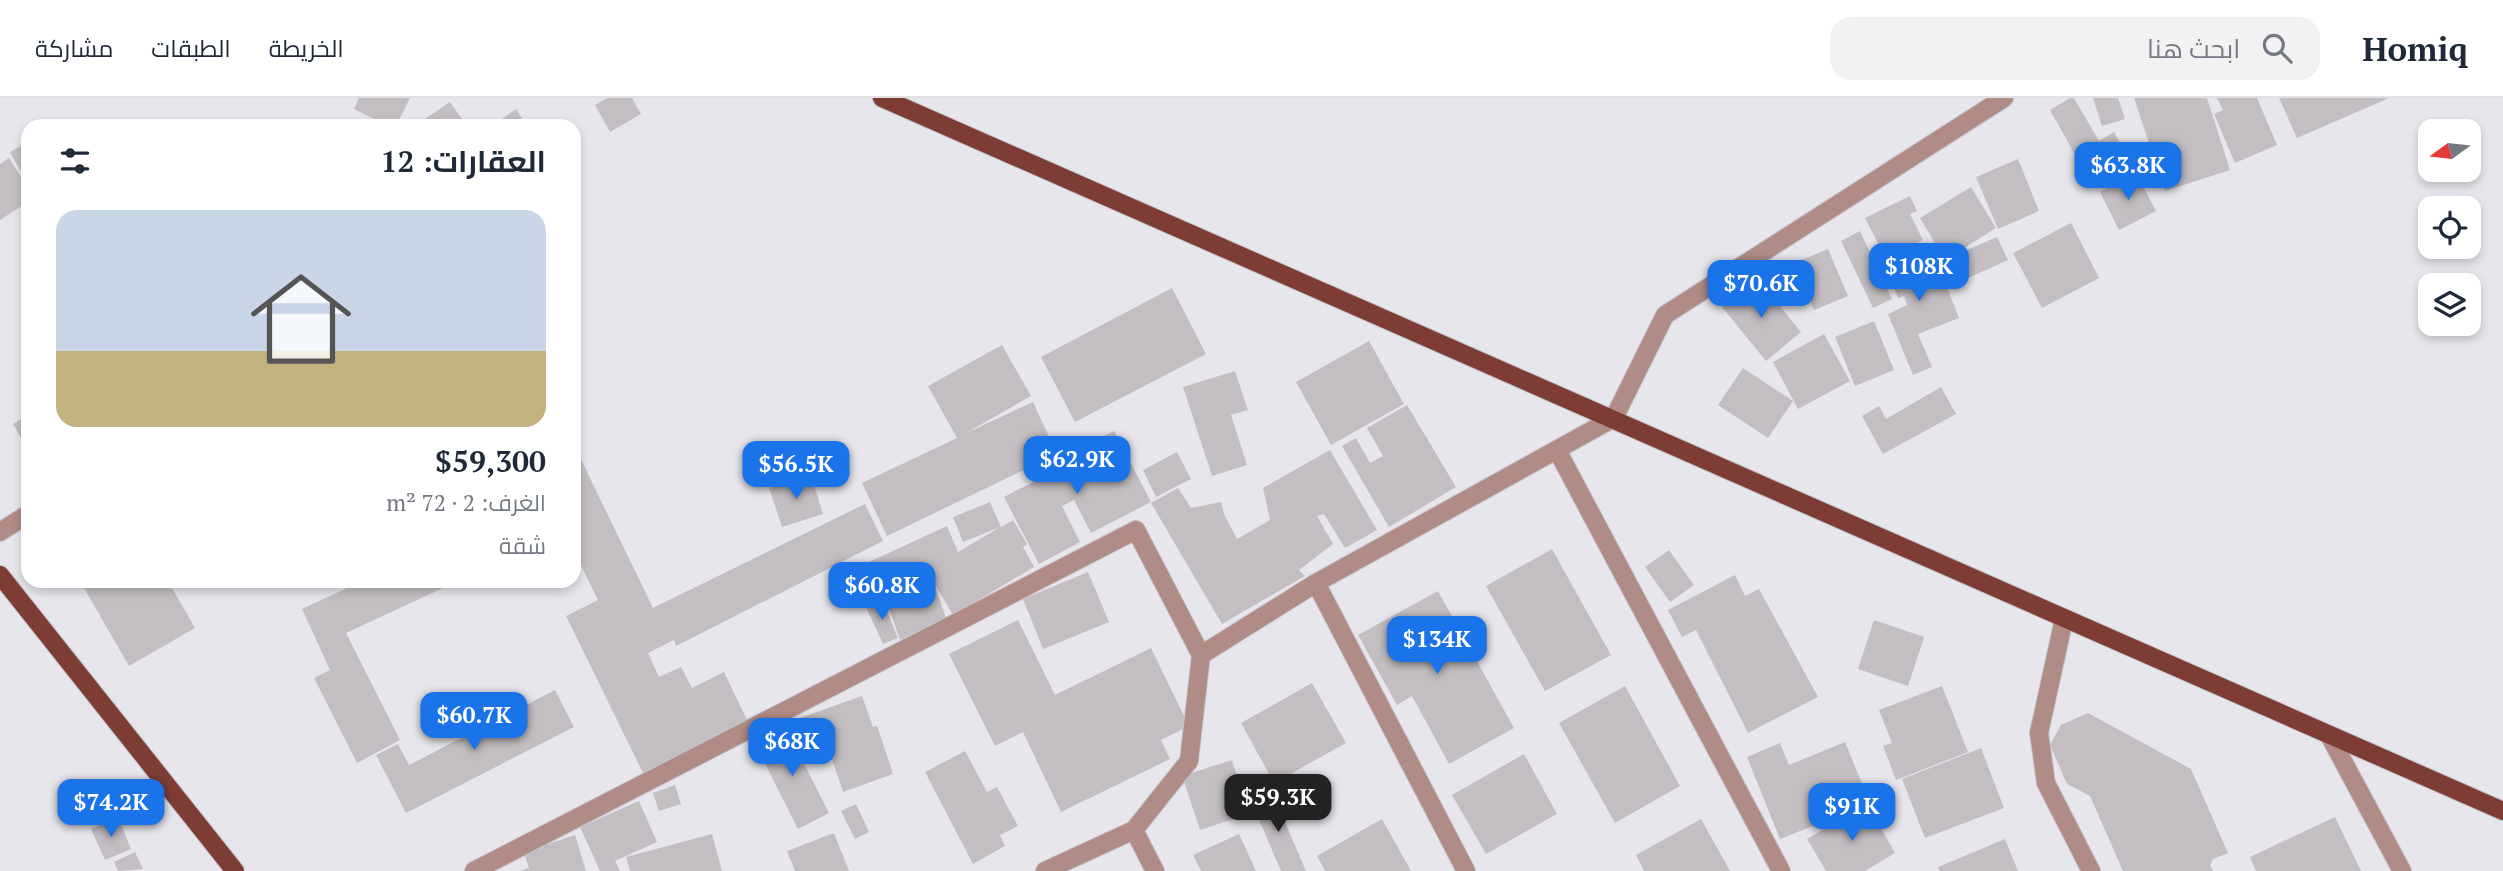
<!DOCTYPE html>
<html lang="ar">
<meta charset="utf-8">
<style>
body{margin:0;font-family:"PT Serif",Cairo,serif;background:#f2f2f3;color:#1f2937;direction:rtl;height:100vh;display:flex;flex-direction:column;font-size:26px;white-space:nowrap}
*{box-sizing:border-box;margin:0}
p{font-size:23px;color:#747a83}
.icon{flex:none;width:38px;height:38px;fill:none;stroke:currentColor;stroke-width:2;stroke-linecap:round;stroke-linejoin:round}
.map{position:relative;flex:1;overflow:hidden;direction:ltr}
.panel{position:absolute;left:21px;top:21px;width:560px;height:469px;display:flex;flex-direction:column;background:#fff;border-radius:21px;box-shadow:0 4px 10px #0003;direction:rtl}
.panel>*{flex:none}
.needle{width:46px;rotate:255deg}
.controls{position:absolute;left:2418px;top:21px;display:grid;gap:14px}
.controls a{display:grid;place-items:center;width:63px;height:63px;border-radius:14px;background:#fff;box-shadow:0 4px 10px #0003;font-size:35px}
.price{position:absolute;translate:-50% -60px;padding:0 16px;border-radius:14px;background:#1a73e8;color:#fff;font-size:23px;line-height:46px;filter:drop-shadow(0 2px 4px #0008)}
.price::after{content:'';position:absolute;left:50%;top:42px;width:21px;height:16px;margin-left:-10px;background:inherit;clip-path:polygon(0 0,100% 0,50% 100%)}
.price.active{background:#222;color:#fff}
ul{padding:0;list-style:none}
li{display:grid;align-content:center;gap:14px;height:371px;padding:0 35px}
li+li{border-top:2px solid #e0e1e3}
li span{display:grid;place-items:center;height:217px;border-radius:21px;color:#555}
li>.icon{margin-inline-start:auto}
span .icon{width:126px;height:126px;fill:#fffc;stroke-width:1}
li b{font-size:30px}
h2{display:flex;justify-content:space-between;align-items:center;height:84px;padding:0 35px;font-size:30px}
header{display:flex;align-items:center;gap:42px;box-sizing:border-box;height:98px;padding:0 35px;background:#fff;border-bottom:2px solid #e0e1e3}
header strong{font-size:33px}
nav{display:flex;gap:38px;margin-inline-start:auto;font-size:24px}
.search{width:490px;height:63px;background:#f2f2f3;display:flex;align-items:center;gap:18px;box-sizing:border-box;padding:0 24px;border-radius:21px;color:#747a83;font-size:26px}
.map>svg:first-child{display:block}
</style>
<header>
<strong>Homiq</strong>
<div class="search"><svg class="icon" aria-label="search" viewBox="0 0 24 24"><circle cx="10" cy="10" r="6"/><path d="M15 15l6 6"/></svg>ابحث هنا</div>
<nav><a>الخريطة</a><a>الطبقات</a><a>مشاركة</a></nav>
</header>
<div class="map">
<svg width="2503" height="773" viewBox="0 0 2503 773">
<rect width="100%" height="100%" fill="#e7e6ec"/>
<path fill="#c3bec2" d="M359 0H410L396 28H388L354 11Z
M607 0H632L641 16 610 34 595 7Z
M2070 0H2074L2099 43 2114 34 2130 63 2091 85 2050 12Z
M2093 0H2118L2125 21 2102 28Z
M2134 0H2207L2230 72 2165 93Z
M2217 0H2257L2277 47 2235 65 2214 16 2223 12Z
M2279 0H2389L2297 40Z
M450 4 467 28H430L425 21Z
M516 11 527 28H492Z
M28 44V86L10 54Z
M9 60 28 90V104L0 122V66Z
M2018 61 2039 113 1998 131 1976 79Z
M2136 75 2156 113 2119 132 2100 94Z
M1971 89 1996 130 1945 162 1920 120Z
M1910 98 1917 113 1910 116 1923 142 1886 161 1865 120Z
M2071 125 2099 180 2042 210 2013 155Z
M1860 133 1892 201 1873 210 1841 143Z
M1997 139 2008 162 1957 185 1946 161Z
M1931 148 1959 220 1918 236 1932 269 1913 277 1888 216 1907 207 1904 198 1898 200 1885 166Z
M1828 151 1848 198 1814 212 1794 165Z
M1757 180 1801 234 1766 263 1722 209Z
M1172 190 1206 256 1075 324 1041 259Z
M1874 223 1894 272 1855 288 1835 239Z
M1824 236 1850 283 1798 311 1773 264Z
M1369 243 1404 306 1331 347 1296 284Z
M1002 247 1031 298 966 335 1033 304 1057 356 887 438 862 385 957 340 928 288Z
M1743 270 1793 303 1768 340 1718 307Z
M1235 273 1248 312 1231 317 1247 367 1212 378 1183 289Z
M1941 289 1956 316 1883 356 1862 318 1879 308 1886 321Z
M1407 307 1456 389 1389 429 1342 348 1356 340 1370 365 1383 358 1367 330Z
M28 317V352L13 326Z
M1114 333 1151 404 1091 435 1074 402 1062 408 1080 444 1039 466 1004 399 1035 383 1031 376Z
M574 347 653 510 865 406 883 443 676 548 674 542 648 555 659 579 681 569 692 590 724 574 748 624 644 677 566 518 598 502 574 453Z
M1330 352 1377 432 1345 450 1324 416 1317 418 1333 446 1299 472 1305 478 1222 526 1151 405 1178 390 1191 410 1221 404 1224 416 1237 441 1270 422 1263 390Z
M1177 354 1191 381 1156 399 1143 372Z
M811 377 823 416 782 429 769 390Z
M990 404 1001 429 1013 422 1027 446 1023 449 1034 469 953 517 934 485 948 526 900 542 884 495 931 479 927 473 857 505 843 476 947 428 958 454 1000 429 963 444 953 419Z
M1552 451 1611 557 1545 593 1486 488Z
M1669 452 1694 487 1670 504 1645 469Z
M1088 474 1109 524 1043 551 1023 501Z
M1735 477 1745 498 1759 491 1818 599 1748 635 1696 532 1682 539 1668 512Z
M80 483H168L195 530 129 568Z
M362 483H458L346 535 400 642 357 665 314 580 330 572 302 511Z
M1438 493 1514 630 1449 666 1412 598 1397 607 1358 537Z
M882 502 898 540 883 546 866 509Z
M1018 522 1055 597 1151 550 1189 628 1161 642 1170 661 1061 714 1023 634 995 648 949 556Z
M1874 522 1924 539 1908 588 1858 571Z
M1312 585 1346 645 1274 685 1241 625Z
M1625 588 1680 688 1615 725 1559 625Z
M1942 588 1968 654 1896 682 1883 648 1892 645 1879 612Z
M555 592 574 629 406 715 376 657 398 646 409 667Z
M862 598 873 629 877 628 893 676 843 694 829 652 813 658 800 620Z
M2088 615 2191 671 2228 755 2213 761 2210 767 2213 773H2123L2090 698 2067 686 2050 647 2061 627Z
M785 628 829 715 798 731 754 644Z
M1845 644 1870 705 1780 741 1747 659 1780 645 1789 667Z
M1981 650 2004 710 1925 740 1902 681Z
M965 653 987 694 997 689 1018 728 1000 737 1005 748 973 766 925 674Z
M1524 656 1557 716 1486 756 1452 697Z
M1232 662 1249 716 1200 732 1182 678Z
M675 687 681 706 659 713 653 695Z
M1272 694 1306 773H1281L1251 703Z
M639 703 657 744 615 763 620 773H600L580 729Z
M856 706 869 734 855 741 841 713Z
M1867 706 1895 755 1865 773H1826L1807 741Z
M118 719 131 751 105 762 91 731Z
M2335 719 2361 773H2256L2250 759Z
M1382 721 1411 773H1325L1317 758Z
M1701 721 1730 773H1644L1636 757Z
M834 735 849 773H795L787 753Z
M712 736 722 773H630L626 759Z
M1239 736 1256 773H1201L1193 757Z
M575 737 586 773H520L529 770 524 754Z
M2005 741 2018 773H1940L1938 769Z
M135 754 143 771 118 773 114 764Z"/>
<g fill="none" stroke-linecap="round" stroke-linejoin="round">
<g stroke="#c4c3c9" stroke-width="20">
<path id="minor" d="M1557 352 1781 773
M0 434 28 416
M1316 485 1466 773
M2064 521 2039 635 2046 685 2091 773
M1201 557 1316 485 1614 320 1665 217 2004 0
M2329 637 2402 773
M474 773 1136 432 1201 557 1189 663 1134 732
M1045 773 1134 732 1155 773"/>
</g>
<g stroke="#c4c3c9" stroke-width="20">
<path id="major" d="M882 0 2503 713
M0 477 235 773"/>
</g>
<use href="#minor" stroke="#b18b85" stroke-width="18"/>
<use href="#major" stroke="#7d3d35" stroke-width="18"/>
</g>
</svg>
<div class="controls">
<a><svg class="needle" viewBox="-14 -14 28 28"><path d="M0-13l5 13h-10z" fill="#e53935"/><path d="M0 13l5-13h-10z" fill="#747a83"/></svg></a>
<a><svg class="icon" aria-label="locate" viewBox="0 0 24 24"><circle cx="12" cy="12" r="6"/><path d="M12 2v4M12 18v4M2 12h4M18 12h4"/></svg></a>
<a><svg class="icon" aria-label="layers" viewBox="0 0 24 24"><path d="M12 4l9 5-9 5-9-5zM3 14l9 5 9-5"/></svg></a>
</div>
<b class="price" style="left:2128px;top:104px">$63.8K</b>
<b class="price" style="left:1919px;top:205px">$108K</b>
<b class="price" style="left:1761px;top:222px">$70.6K</b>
<b class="price" style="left:1077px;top:398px">$62.9K</b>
<b class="price" style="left:796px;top:403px">$56.5K</b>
<b class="price" style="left:882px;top:524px">$60.8K</b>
<b class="price" style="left:1437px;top:578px">$134K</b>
<b class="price" style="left:474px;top:654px">$60.7K</b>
<b class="price" style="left:792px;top:680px">$68K</b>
<b class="price active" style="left:1278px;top:736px">$59.3K</b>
<b class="price" style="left:111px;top:741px">$74.2K</b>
<b class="price" style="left:1852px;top:745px">$91K</b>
<section class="panel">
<h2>العقارات: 12<svg class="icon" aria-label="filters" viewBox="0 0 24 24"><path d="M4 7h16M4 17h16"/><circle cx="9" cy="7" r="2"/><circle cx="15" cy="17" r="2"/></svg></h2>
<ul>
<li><span style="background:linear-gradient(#c9d6e8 65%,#c2b280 0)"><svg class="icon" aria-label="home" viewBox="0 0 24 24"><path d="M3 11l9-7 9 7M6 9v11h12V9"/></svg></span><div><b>$59,300</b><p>الغرف: 2 · 72 m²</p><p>شقة</p></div></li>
</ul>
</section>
</div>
